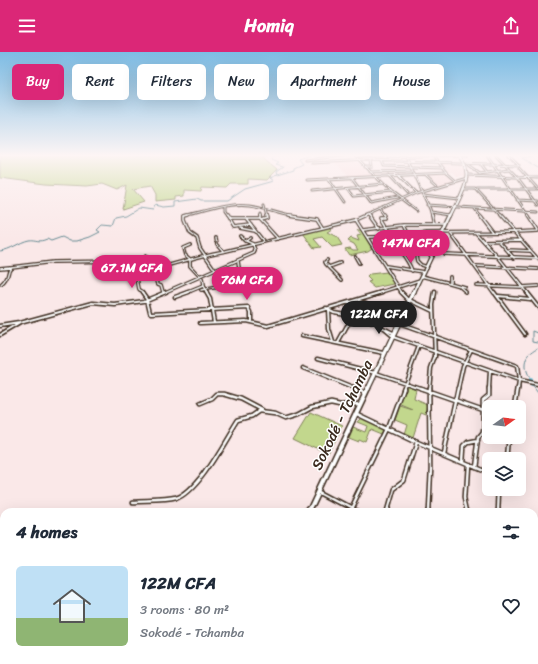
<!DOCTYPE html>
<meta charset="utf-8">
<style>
body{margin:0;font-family:Sriracha,sans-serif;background:#f6f6f7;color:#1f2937;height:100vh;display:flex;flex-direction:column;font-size:15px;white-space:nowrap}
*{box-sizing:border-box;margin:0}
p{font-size:13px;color:#747a83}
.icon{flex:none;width:22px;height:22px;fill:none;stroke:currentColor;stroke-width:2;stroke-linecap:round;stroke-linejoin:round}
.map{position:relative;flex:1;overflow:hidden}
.details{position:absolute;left:0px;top:456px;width:538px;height:156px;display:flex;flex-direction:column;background:#fff;border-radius:12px 12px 0 0;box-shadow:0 4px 16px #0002}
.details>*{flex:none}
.hud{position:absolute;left:12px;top:12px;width:514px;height:36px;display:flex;gap:8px}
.needle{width:26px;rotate:76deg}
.fabs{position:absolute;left:482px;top:348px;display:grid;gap:8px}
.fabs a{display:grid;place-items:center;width:44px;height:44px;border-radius:6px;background:#fff;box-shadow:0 4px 16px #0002;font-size:20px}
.price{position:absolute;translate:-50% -34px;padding:0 9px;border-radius:14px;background:#db2777;color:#fff;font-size:13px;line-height:26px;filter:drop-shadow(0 1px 2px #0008)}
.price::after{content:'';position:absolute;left:50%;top:24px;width:12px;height:9px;margin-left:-6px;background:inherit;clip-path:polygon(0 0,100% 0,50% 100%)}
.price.selected{background:#222;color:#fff}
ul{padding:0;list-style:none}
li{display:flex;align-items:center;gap:12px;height:100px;padding:0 16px}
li+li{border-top:1px solid #e0e1e3}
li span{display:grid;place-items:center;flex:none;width:112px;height:80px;border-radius:6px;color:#555}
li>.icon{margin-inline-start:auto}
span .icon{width:48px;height:48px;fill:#fffc;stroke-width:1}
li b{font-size:17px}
h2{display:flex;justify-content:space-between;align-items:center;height:48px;padding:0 16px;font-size:17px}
.chip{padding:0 14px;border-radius:6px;background:#fff;box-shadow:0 4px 16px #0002;font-size:14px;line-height:36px}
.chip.selected{background:#db2777;color:#fff}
header{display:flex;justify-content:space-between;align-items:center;height:52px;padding:0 16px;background:#db2777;color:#fff;font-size:18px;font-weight:700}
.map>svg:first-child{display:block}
</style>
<header><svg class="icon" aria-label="menu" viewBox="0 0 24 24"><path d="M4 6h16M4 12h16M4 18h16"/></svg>Homiq<svg class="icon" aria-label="share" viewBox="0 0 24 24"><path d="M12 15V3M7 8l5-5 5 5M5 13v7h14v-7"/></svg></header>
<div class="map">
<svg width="538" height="612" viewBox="0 0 538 612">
<rect width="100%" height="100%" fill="#fae8e8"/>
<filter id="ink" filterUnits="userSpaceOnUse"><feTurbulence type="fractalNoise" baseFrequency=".025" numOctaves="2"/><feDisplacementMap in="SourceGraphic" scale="8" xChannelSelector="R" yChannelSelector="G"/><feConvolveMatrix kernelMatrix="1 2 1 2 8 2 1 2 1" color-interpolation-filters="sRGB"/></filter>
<g filter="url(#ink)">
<path fill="#f7d8d8" d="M357 108 371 124 348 125 334 110Z
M439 111 465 112 467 124H456L452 120 446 121Z
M426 122H445L454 129 437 134Z"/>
<path fill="#c2d78d" stroke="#7e8056" d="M0 103H262L265 108 277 118 267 128 248 127V132H231L227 136 202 135 201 139 184 138V144L176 145V148L155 150V143L150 134 133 137 144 150 123 157 127 133 117 138 102 132 87 134 46 132 0 126Z
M329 174 332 177 327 180 337 185 342 193 332 195 322 185 314 187 321 195 314 196 303 181Z
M357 178H361L372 196 368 199 349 203 345 197 350 196 353 198H358L354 192 348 189 351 186 359 189 357 184 361 183Z
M387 220 394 230V232L375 236 368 230 371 229 367 225 370 222Z
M406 333 416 337 414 347 428 353 426 363 421 361 413 386 404 383 407 373 395 368 400 354 413 358 399 352Z
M311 360 342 374 328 402 295 386Z
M362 366 387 377 384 382 372 377 367 390 360 387 359 389 349 385 353 375 366 380 368 374 358 370Z"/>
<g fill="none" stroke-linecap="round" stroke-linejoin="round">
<path stroke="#638991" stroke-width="1" d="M274 103 271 108 278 111 275 113 282 115
M528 103 531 104 522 106 538 116
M277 123 293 118V116L302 112 298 107 310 103
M0 199C11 198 19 190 29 188 36 187 38 191 47 187L51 189 62 185 70 189H77L90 185 100 180 97 178 102 173 113 174 116 166 126 164 139 156 153 158 155 153 164 155 175 154V150L197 147 201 149H227L245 137 274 129 270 126 277 123 276 120 283 115
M538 281 533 279V289L538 290
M530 328C521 315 524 303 538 296
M532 333 538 341"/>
<path stroke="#7ec8de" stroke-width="4" d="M530 328 532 333"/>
<g stroke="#3b2a1e" stroke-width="3">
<path id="minor-far4" d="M276 103H279
M354 103 391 140 416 159
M432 103 446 121 455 129
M487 103 529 164
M496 103 517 125 538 153
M509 103 519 113
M405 104 430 157 432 164
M356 105H372L370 103
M372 105 467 103
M305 108 350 103
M382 109 384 114 442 116
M312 111 367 108 519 113
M481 112 487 120
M469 113 480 121
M365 115H372L371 108
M519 116 538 137
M370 120 411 119
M479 121 509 117
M389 123 407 142
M398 123 416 141
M426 123 437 133
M468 123 538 126
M352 126 371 151 397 146
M329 127 345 150
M307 128 446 121
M348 136 354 144 391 140
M463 137H475L500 164
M477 137H536
M312 139 383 132
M423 142 459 146
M517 148 538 149
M264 152 267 164
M427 153 538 160
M223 155V160L226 164
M380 157 385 164
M475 157 480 164
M431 160 451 163
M260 161V164
M368 162 369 164
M185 164C205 159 229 150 250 153 265 155 280 162 296 164
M365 164 416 141 467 126"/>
</g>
<g stroke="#3b2a1e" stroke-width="4">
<path id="minor-far3" d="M189 163 185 164V169L190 181 197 186 200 196 215 218
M226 163 233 175 251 173
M260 163V167
M288 163 317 167 322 175
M369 163 379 177
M385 163 387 166H381L387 176
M432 163 434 173
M479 163 492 180
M499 163 514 180 538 179
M528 163 538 178
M229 167H260L278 187
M246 167 264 190
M261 168 267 166 266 163
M356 168 402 241
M404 173 415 197 417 209 421 213 427 215
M240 176 255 179
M388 176 390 184
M363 178 404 173H446
M476 181 499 206 527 241
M451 182 494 241
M240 184 245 189
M368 185 409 184 426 181 514 180 538 207
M391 185C397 197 408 206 412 219
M216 186 217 192 223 199
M484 189 521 188
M499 189 514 206
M413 192 434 195
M190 193 183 196 185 203 190 207V214L202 227 203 234 207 241
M507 198 531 199
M444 202 537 206
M145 204 153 217 158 232 161 233 163 240
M355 204 359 211
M327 208 325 210 326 212 342 228
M386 214 424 220
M476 214 538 217
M329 215 340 211
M0 216 10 215
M136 221 139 237 143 241
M120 222 132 221
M422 224 450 231V224
M450 231 464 235
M1 233C11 225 6 220 11 215L53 210 126 209 128 211 129 219 132 221C164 217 194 204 226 199L356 168 367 163
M476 233 521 235 538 234
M460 235 466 240
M201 238 241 231 238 209
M163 241 254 201 255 199 253 192 246 189 250 186
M186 241 203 234
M379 241 420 228"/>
</g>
<g stroke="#3b2a1e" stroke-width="5">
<path id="minor-far2" d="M142 240 147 247 150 260 152 261 249 256 251 260V269
M206 240 210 247 214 270
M401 240 408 247 433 259
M494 240 525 282
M526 240 538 255
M498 244 530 247
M175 245 189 240
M347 251 403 262
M326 256 334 260 399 272 517 314 519 329 518 337
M328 257 329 277 333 290
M366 269 378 273
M375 270 393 285 519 329 538 333
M200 271 246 269 268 274 383 240
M0 274 19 271 93 251 115 253 144 249 166 240
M383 276 393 281
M0 283 20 271
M302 284 384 301
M338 291 353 264
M318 306 376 321 423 337
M303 316 355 337
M403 337 419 294
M429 337 431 316 435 305 433 253 435 240
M458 337 463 314 471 298
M489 337 490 319"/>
</g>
<g stroke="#3b2a1e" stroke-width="5.5">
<path id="minor-far1" d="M353 336 365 341
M420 336 489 360
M200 352 212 347 217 342H224L241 347 262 358
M515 355 518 336
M357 362 416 390 489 421
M444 401 458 336
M507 407 509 385
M463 409 464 394 468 390 478 388
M468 412 466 445 469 459
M474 415 478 385 482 380 483 373V348L489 343V336
M319 439 357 459
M133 450C145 449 165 450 176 447 199 440 225 388 238 368L252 364 259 359 275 361 286 366 299 362 312 355 331 351 340 353 360 352
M349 459 389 377 404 336
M385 459 391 438 404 428 416 390
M428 459 430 413 429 336
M498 459 499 437"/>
</g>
<g stroke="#3b2a1e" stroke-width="6">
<path id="minor" d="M355 458 359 460
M428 458V460
M469 458V460
M348 460 349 458
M385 460 386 458
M498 460V458
M395 608 400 612
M427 608V612
M466 608V612
M0 611 4 606
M334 612 335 608
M385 612 386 608"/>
</g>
<g stroke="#3b2a1e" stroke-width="4">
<path id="primary-far4" d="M451 164C460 144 476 123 459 103"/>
</g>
<g stroke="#3b2a1e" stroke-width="5">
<path id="primary-far3" d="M414 241 451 163"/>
</g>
<g stroke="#3b2a1e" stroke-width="6">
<path id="primary-far2" d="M368 337 414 240"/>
</g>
<g stroke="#3b2a1e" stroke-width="7">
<path id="primary-far1" d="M310 459 368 336"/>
</g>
<g stroke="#3b2a1e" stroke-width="8">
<path id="primary" d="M309 460 310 458
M237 612 239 608"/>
</g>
<use href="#minor-far4" stroke="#fff" stroke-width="1"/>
<use href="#minor-far3" stroke="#fff" stroke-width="1.5"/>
<use href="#minor-far2" stroke="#fff" stroke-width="2"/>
<use href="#minor-far1" stroke="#fff" stroke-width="2.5"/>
<use href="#minor" stroke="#fff" stroke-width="3"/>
<use href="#primary-far4" stroke="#fff" stroke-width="2"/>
<use href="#primary-far3" stroke="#fff" stroke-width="2.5"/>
<use href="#primary-far2" stroke="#fff" stroke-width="3.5"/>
<use href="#primary-far1" stroke="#fff" stroke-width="4"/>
<use href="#primary" stroke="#fff" stroke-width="5.5"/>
</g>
</g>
<linearGradient id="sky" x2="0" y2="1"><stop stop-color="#7dbce4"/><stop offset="0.55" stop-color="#fdf5f5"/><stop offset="1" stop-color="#fdf5f5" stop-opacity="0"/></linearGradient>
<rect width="538" height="188" fill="url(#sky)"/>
<g text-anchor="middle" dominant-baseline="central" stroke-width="3" stroke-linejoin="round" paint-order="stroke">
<g font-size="15" fill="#3b2a1e" stroke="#fff">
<text transform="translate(342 363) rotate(-64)">Sokodé - Tchamba</text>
</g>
</g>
</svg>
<div class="fabs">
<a><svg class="needle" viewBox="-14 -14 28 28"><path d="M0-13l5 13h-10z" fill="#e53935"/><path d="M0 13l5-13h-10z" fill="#747a83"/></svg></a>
<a><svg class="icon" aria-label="layers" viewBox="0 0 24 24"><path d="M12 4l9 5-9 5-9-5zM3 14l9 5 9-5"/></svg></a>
</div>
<b class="price" style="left:411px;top:212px">147M CFA</b>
<b class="price" style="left:132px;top:237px">67.1M CFA</b>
<b class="price" style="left:247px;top:249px">76M CFA</b>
<b class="price selected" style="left:379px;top:283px">122M CFA</b>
<div class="hud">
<a class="chip selected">Buy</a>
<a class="chip">Rent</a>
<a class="chip">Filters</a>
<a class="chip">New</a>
<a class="chip">Apartment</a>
<a class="chip">House</a>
</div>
<section class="details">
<h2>4 homes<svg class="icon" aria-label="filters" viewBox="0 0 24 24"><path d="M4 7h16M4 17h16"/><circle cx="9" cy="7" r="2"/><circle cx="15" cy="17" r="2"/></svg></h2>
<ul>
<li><span style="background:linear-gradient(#bfe0f5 65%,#8fb573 0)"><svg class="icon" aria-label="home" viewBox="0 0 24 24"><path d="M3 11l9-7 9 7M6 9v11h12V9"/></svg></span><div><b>122M CFA</b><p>3 rooms · 80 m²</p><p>Sokodé - Tchamba</p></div><svg class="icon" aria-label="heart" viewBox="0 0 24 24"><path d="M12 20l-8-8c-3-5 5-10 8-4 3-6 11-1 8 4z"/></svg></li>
</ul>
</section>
</div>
